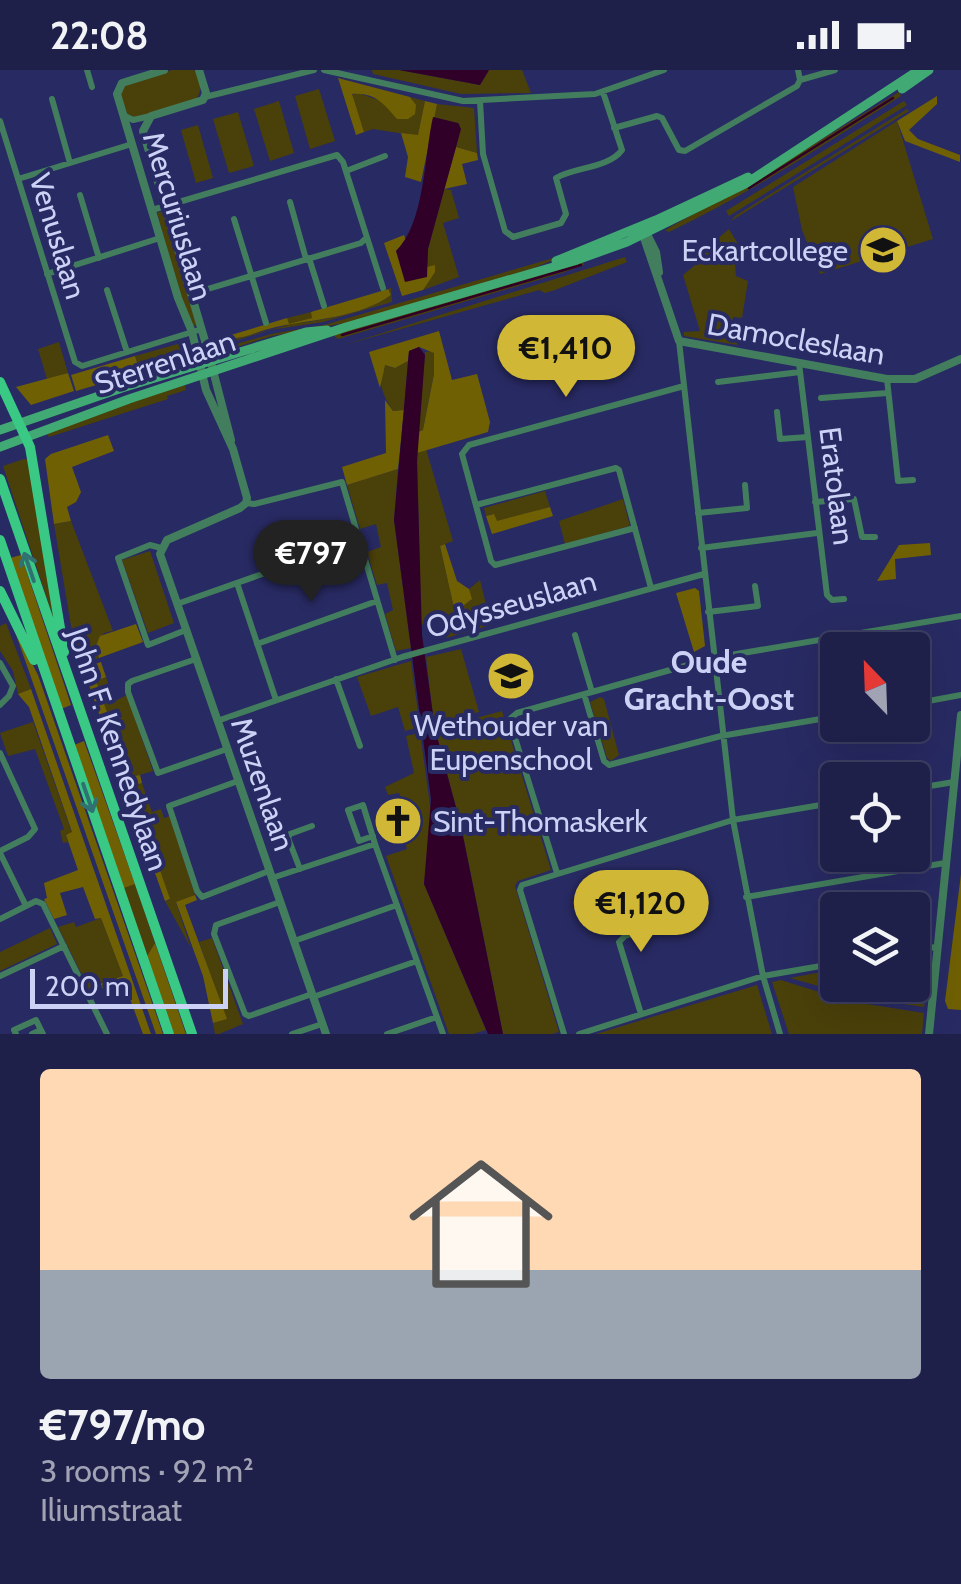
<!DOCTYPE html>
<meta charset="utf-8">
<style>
body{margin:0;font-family:Cabin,sans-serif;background:#2b2d54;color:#f1f3f6;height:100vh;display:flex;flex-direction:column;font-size:38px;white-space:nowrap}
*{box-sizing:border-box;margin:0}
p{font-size:32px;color:#a1a3b5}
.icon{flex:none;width:55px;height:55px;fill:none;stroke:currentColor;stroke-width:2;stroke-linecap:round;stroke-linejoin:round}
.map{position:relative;height:964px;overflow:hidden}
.drawer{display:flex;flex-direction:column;background:#1e204a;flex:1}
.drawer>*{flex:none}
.needle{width:65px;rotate:337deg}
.buttons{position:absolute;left:820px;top:562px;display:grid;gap:20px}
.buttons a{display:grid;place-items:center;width:110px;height:110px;border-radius:10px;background:#1e204a;box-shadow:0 10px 40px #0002,0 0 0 2px #3c3e62;font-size:50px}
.scale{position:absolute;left:30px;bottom:25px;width:198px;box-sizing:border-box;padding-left:10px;border:5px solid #ccd2f5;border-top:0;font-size:28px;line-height:35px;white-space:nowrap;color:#ccd2f5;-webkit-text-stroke:8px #282a63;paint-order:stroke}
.price{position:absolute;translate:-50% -85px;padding:0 22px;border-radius:35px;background:#d0b736;color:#111;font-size:32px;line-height:65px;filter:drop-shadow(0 2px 5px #0008)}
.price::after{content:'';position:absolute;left:50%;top:60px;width:30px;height:22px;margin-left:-15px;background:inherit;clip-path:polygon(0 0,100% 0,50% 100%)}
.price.on{background:#222;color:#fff}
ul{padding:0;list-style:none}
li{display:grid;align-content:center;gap:20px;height:530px;padding:0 40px}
li span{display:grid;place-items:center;height:310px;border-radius:10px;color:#555}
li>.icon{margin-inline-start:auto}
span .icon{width:180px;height:180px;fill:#fffc;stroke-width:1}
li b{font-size:42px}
.status{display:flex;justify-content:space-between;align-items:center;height:70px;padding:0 50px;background:#1e204a;direction:ltr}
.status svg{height:28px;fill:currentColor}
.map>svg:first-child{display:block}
</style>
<div class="status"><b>22:08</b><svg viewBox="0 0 49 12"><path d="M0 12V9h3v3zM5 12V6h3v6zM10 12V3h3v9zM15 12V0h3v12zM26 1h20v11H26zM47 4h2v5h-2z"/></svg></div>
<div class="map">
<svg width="961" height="964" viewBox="0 0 961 964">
<rect width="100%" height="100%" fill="#282a63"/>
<path fill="#4a400a" d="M172 0H194C201 8 203 21 196 29L136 48 127 44 120 23 123 16Z
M372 0H399L480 15 489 0H522L531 23 461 24 373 4Z
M319 19 335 71 310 79 295 26Z
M899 22 901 26C825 74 751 123 669 162L665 160 770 101Z
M358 23 393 35 413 30 410 27 425 31 418 66 373 59 364 62 351 25Z
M279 31 294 83 270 91 254 39Z
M904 31 907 35 729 146 726 141Z
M437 34 474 38 477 83 456 77 460 54 433 47Z
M907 39 909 41 731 151 735 146Z
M238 42 254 96 229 103 213 49Z
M897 51 933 169 820 204 802 160 793 117Z
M198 55 213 108 196 113 181 60Z
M444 119 451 120 459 148 443 153 459 207 423 220 435 196 427 197 428 179Z
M157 142H164L199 255 193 256 179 227Z
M729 159 739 176 734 178 736 206 748 211 742 248 733 247 730 263 739 265 737 275 684 266V262L700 261 683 205 701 190 698 185Z
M567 184 534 198 351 252 272 266 227 280 226 277 271 264 324 255Z
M625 187 627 192 555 220 545 223 539 220 344 275Z
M583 192 584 195 562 203 338 269 333 265Z
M391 218 392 232 323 252 270 260 225 274 220 269 232 270 288 255 287 248 311 242 313 248 299 253C328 249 367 243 391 225L388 219Z
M59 272 68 303 47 309 38 279Z
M181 273V290L140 302 135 286Z
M431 281 434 283V304L423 360 418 362 425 282Z
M408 291 404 340 393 341C383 325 377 314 384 295L395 298Z
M185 315 186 320 167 326 168 329 49 367 47 364 114 336Z
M426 379 453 471 440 476 455 541 471 530 469 519 480 510 491 555 446 568 436 540 429 544 421 557 417 383Z
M24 389 28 390 54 550 3 396Z
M398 399 394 450 411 578 396 581 385 544 393 540 387 513 377 515 367 482 381 477 376 454 360 459 347 415Z
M545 421 550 437 497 452 492 444 486 446 484 438Z
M623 429 630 456 565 474 559 451Z
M71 451 113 561 104 563 96 576 99 588 81 594 73 568 54 454Z
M150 481 174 553 148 563 122 490Z
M6 553 31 619 18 624 13 601 0 581V556Z
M461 579 479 642 434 654 426 587Z
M411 591 420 657 405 661 398 637 371 646 357 607Z
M106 607 115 631 127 625 153 701 130 708 96 611Z
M600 627 604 629 619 685 611 691 607 688 590 632Z
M502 641 551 800 518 811 515 816 559 962 552 964H503L461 756 435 659Z
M33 652 72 763 66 765 68 772 63 773 60 761 64 759 35 679 8 686 0 663Z
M420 663 432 749 424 814 486 960 473 964H449L386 786 407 779 402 761 407 759 402 745 408 742 399 723 388 725 385 717 414 703 406 666Z
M142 713 152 742 161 739 164 748 170 746 195 825 176 833 191 878 165 831 170 830 135 731 130 733 125 719Z
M135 814 155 873 147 886 124 818Z
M101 848 123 906 89 919 58 857 74 852 76 857Z
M50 858 57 874 0 901V882Z
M212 868 243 954 219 964H215L213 953 226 949 199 872Z
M929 883 924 937 857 927 790 908 837 899 838 915H912L913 885Z
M781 910 848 931 924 943 922 964H789L772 912Z
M757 915 772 964H596Z"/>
<path fill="#706004" d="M338 8 410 27 416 35 415 44 408 49H397C384 34 375 22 352 24L364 62 356 65Z
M937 26V34L909 60 918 69 960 85V92L905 71 897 51Z
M425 31 437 34 421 112 405 107 408 87 401 63 418 65Z
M456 77 477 83 478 90 462 94 467 114 444 119Z
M404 165 406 171 396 181 427 207V197L435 195V202L423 220 402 226 384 173Z
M388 219 391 225C360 248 313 249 276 257 257 261 240 272 221 268L287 248 289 254 312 248 311 242Z
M439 261 452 310 477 304 490 352 488 362 417 383 418 362 423 360 434 304V283L419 277 409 281 408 291 395 298 385 295 380 318 369 282Z
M135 286 140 302 76 321 71 305Z
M68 303 74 321 31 335 16 317Z
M385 330 393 341 404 340 398 399 347 415 342 397 386 383Z
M108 365 114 381 72 397 81 422 76 432 67 437 71 451 54 454 45 389 51 384Z
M550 437 553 446 492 464 486 446 494 444 497 451Z
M930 473 931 485 895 489 896 509 877 511 899 475Z
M445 474 457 511 469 519 472 529 455 542 440 476Z
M21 485 71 635 61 639 10 488Z
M695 518 699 521 705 576 694 582 676 523Z
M136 554 143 572 99 588 96 576 100 566Z
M13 556 38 605 163 964H156Z
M101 592 106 607 96 611 130 707 140 705 142 713 125 718 83 598Z
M31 619 151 964H143L126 918 106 924 100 914 123 906 101 848 95 849 83 817 60 823 67 845 54 849 44 829 47 828 44 813 78 800 66 765 72 762 29 637 18 624Z
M84 671 135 814 124 818 74 675Z
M136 731 170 829 165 831 130 733Z
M961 804V940L948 939 945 931Z
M195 825 197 830 185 835 227 949 213 953 203 906 176 832Z
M155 873 186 964H174L147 886Z"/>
<path fill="#310028" d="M399 0H489L480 15Z
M433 47 458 53 461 59 428 179 427 207 405 212 396 181C425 153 424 86 433 47Z
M419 277 425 285 417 392 422 565 435 659 461 756 503 964H488L424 814 431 729 394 450 409 281Z"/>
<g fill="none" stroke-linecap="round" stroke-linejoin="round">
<path stroke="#310028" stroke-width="2.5" d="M749 118 893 28
M342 265 581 195"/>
<path stroke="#427e5d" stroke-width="6" d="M87 0 92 17
M324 0 463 31 595 24 664 0
M800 10 835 0
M205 27 314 0
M52 29 70 93
M480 31 483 84 505 161 513 167 561 153 566 144 556 108C575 97 609 98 622 80L603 22
M123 45 133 50 151 46
M0 51 75 292 82 296 202 259
M614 58 657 46 662 48 679 80 685 81 797 16 800 10 798 0
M346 101 385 86
M18 109 132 74
M80 125 99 188
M290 132 306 189
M152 140 337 85 343 92 383 218
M234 149 266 253
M309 188 324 236
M47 204 160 168
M107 220 127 282
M191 224 361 173 365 169
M679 271 733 750 763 906 780 964
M799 293 827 525 832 530 844 529
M887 309 898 411 913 410
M718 312 800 302
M821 328 888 323
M777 342 780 369 808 367
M815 432 854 429 862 467H875
M246 433 254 434 342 412 395 590
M476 435 616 398 619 400 651 518
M698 443 747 438 745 415
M635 458 495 495 491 491 462 384 469 375 684 316
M161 478 150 475 118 488 148 575 186 560
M701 478 817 463
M237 513 276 630
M177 534 359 470
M708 542 758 536 755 516
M575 565 592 622
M257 574 377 531
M196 589 132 611 128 614V622L158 703 227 679
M0 593 13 616 9 626 0 635
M336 609 360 676
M584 624 604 691 609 695 721 666 838 646
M912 634 961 625
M217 651 402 587 704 504
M0 683 35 759 28 767 0 781
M238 711 169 736 197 821 202 827 269 801
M912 719 954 712
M373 766 359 771 348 740 363 735 375 774
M0 783 26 836
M300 799 288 768 290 764 312 756
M557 803 511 655V648L517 643 713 588 961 546
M272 808 375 774 443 964
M746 827 945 793
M280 832 216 855 214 864 245 944 249 946 312 924
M0 849 36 831 43 834 107 964
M294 871 397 835
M912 881 936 877
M0 906 64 876
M313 927 417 891
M641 944 619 872 625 866 684 848
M16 964 14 960 36 950 43 964
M32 964 41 960
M292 964 322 954
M387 964 437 947
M564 964 520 820 522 815 733 750 838 732
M579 964 763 906 838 893"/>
<path stroke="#427e5d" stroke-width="8" d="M164 0 122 13 117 24 178 228 192 262 206 320 233 379 247 428 246 433 240 438 167 470 160 484 326 964
M199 0 206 23 203 30 151 46 143 61 208 281 231 370
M645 160 656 182 659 202
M642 162 679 271 887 309H915L961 289
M929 964 961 645"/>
<path stroke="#41a973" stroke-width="9" d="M902 19 929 0
M556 191 656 150 748 107
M0 360 122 318 306 262 327 260
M0 377 129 329 346 257 574 191 627 172 745 114 919 0"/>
<path stroke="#39c985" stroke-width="10" d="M0 312 30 377 64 582
M0 409 192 964
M0 470 169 964
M0 521 34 590"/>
</g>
<defs><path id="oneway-shaft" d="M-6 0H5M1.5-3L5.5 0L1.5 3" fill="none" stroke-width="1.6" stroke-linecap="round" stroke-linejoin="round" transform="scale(2.5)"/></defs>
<g stroke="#307272">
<use href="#oneway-shaft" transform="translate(29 497) rotate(-109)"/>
<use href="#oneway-shaft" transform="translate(88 728) rotate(71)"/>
</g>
<defs>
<g id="school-disc" transform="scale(2.5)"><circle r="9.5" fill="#d0b736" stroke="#282a63"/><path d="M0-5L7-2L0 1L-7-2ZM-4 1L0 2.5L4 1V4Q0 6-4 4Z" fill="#111"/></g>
<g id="church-disc" transform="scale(2.5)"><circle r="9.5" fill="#d0b736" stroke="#282a63"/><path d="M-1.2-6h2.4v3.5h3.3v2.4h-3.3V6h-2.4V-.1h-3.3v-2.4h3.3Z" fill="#111"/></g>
</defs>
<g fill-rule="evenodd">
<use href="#school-disc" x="883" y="180"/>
<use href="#school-disc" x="511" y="606"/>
<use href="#church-disc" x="398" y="751"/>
</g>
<g text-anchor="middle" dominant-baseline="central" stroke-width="8" stroke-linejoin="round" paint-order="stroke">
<g font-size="30" fill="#ccd2f5" stroke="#282a63">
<text transform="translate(178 146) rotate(73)">Mercuriuslaan</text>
<text transform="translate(58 166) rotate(73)">Venuslaan</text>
<text transform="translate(796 269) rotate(10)">Damocleslaan</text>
<text transform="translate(165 292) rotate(-18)">Sterrenlaan</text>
<text transform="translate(837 416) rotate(83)">Eratolaan</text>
<text transform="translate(511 534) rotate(-16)">Odysseuslaan</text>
<text transform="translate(118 679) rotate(71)">John F. Kennedylaan</text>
<text transform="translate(263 714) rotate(71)">Muzenlaan</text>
</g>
<g font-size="30" fill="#ccd2f5" stroke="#282a63" text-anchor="end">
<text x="848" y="180">Eckartcollege</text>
<text x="511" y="655" text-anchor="middle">Wethouder van<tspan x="511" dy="34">Eupenschool</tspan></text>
<text x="433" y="751" text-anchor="start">Sint-Thomaskerk</text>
</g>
<g font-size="32" font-weight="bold" fill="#ccd2f5" stroke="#282a63">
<text x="709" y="591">Oude<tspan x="709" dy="37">Gracht-Oost</tspan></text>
</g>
</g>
</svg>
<div class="buttons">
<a><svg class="needle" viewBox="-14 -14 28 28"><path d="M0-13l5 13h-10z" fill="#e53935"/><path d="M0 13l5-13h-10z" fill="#a1a3b5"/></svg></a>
<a><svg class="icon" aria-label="locate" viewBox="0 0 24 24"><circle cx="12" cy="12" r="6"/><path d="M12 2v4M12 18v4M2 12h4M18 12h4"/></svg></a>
<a><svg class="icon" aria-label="layers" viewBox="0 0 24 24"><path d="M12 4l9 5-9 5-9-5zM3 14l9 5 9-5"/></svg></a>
</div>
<div class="scale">200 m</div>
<b class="price" style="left:566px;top:330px">€1,410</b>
<b class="price on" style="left:311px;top:535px">€797</b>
<b class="price" style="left:641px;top:885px">€1,120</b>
</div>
<section class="drawer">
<ul>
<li><span style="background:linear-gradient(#ffd9b3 65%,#9aa5b1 0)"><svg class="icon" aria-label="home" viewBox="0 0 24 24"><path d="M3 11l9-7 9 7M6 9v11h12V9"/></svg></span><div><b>€797/mo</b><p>3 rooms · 92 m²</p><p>Iliumstraat</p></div></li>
</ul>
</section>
